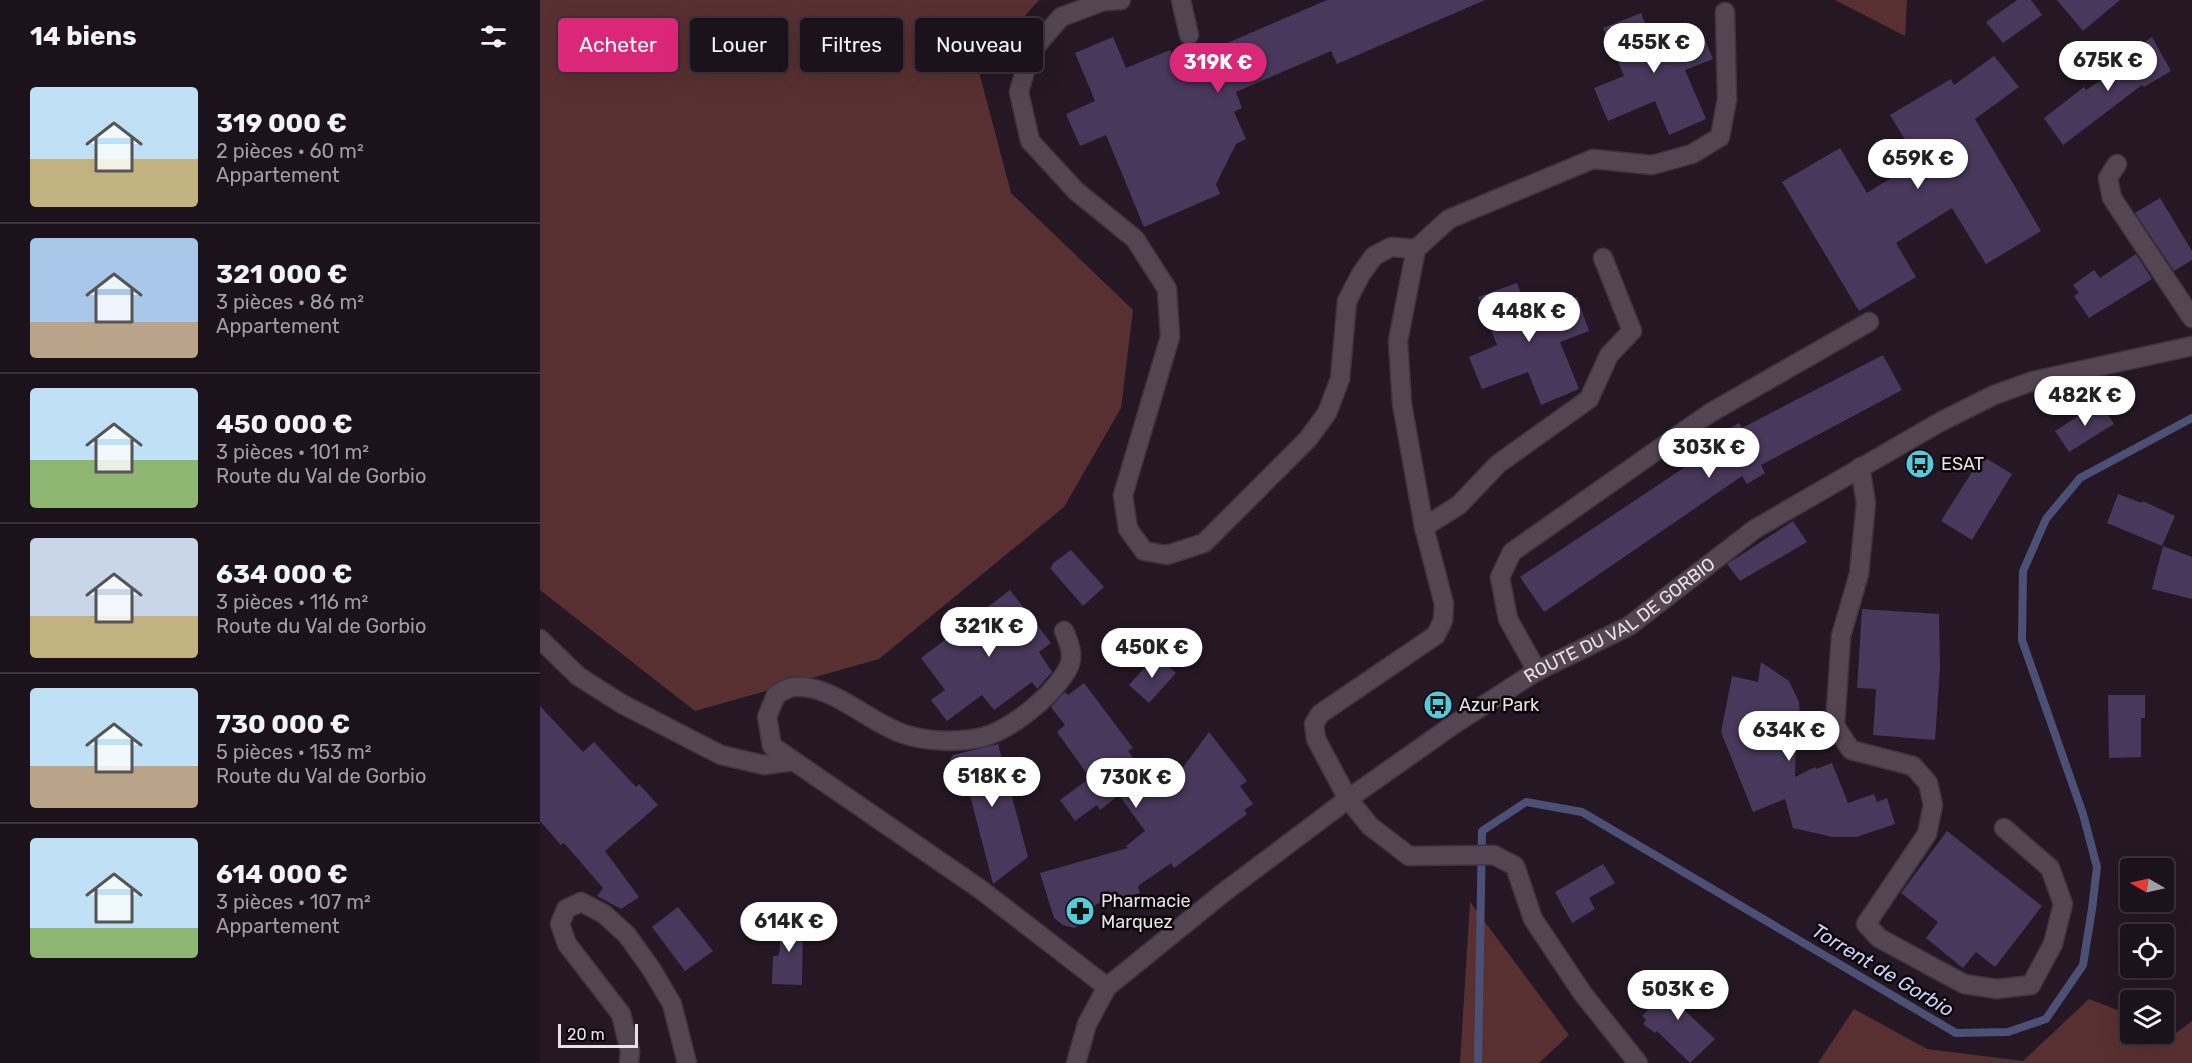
<!DOCTYPE html>
<html lang="fr">
<meta charset="utf-8">
<style>
body{margin:0;font-family:Rubik,sans-serif;background:#251b24;color:#f1f3f6;height:100vh;display:flex;flex-direction:column;font-size:22px;white-space:nowrap}
*{box-sizing:border-box;margin:0}
p{font-size:20px;color:#a09ea3}
.icon{flex:none;width:33px;height:33px;fill:none;stroke:currentColor;stroke-width:2;stroke-linecap:round;stroke-linejoin:round}
.map{position:relative;flex:1;overflow:hidden}
.side{display:flex;flex-direction:column;background:#1c121b;width:540px}
.side>*{flex:none}
.hud{position:absolute;left:18px;top:18px;width:570px;height:54px;display:flex;gap:12px}
.needle{width:39px;rotate:279deg}
.buttons{position:absolute;left:1580px;top:858px;display:grid;gap:12px}
.buttons a{display:grid;place-items:center;width:54px;height:54px;border-radius:6px;background:#1c121b;box-shadow:0 6px 24px #0002,0 0 0 2px #3a323a;font-size:30px}
.scale{position:absolute;left:18px;bottom:15px;width:80px;box-sizing:border-box;padding-left:6px;border:3px solid #eae0e9;border-top:0;font-size:16px;line-height:21px;white-space:nowrap;color:#eae0e9;-webkit-text-stroke:4px #0b060a;paint-order:stroke}
.price{position:absolute;translate:-50% -51px;padding:0 14px;border-radius:21px;background:#fff;color:#222;font-size:20px;line-height:39px;filter:drop-shadow(0 2px 3px #0008)}
.price::after{content:'';position:absolute;left:50%;top:36px;width:18px;height:14px;margin-left:-9px;background:inherit;clip-path:polygon(0 0,100% 0,50% 100%)}
.price.active{background:#db2777;color:#fff}
ul{padding:0;list-style:none}
li{display:flex;align-items:center;gap:18px;height:150px;padding:0 30px}
li+li{border-top:2px solid #3a323a}
li span{display:grid;place-items:center;flex:none;width:168px;height:120px;border-radius:6px;color:#555}
li>.icon{margin-inline-start:auto}
span .icon{width:72px;height:72px;fill:#fffc;stroke-width:1}
li b{font-size:26px}
h2{display:flex;justify-content:space-between;align-items:center;height:72px;padding:0 30px;font-size:26px}
.pill{padding:0 21px;border-radius:6px;background:#1c121b;box-shadow:0 6px 24px #0002,0 0 0 2px #3a323a;font-size:21px;line-height:54px}
.pill.active{background:#db2777;color:#fff}
main{display:flex;flex:1;min-height:0}
.map>svg:first-child{display:block}
</style>
<main>
<section class="side">
<h2>14 biens<svg class="icon" aria-label="filters" viewBox="0 0 24 24"><path d="M4 7h16M4 17h16"/><circle cx="9" cy="7" r="2"/><circle cx="15" cy="17" r="2"/></svg></h2>
<ul>
<li><span style="background:linear-gradient(#bfe0f5 60%,#c2b280 0)"><svg class="icon" aria-label="home" viewBox="0 0 24 24"><path d="M3 11l9-7 9 7M6 9v11h12V9"/></svg></span><div><b>319 000 €</b><p>2 pièces · 60 m²</p><p>Appartement</p></div></li>
<li><span style="background:linear-gradient(#a9c7e8 70%,#b9a48a 0)"><svg class="icon" aria-label="home" viewBox="0 0 24 24"><path d="M3 11l9-7 9 7M6 9v11h12V9"/></svg></span><div><b>321 000 €</b><p>3 pièces · 86 m²</p><p>Appartement</p></div></li>
<li><span style="background:linear-gradient(#bfe0f5 60%,#8fb573 0)"><svg class="icon" aria-label="home" viewBox="0 0 24 24"><path d="M3 11l9-7 9 7M6 9v11h12V9"/></svg></span><div><b>450 000 €</b><p>3 pièces · 101 m²</p><p>Route du Val de Gorbio</p></div></li>
<li><span style="background:linear-gradient(#c9d6e8 65%,#c2b280 0)"><svg class="icon" aria-label="home" viewBox="0 0 24 24"><path d="M3 11l9-7 9 7M6 9v11h12V9"/></svg></span><div><b>634 000 €</b><p>3 pièces · 116 m²</p><p>Route du Val de Gorbio</p></div></li>
<li><span style="background:linear-gradient(#bfe0f5 65%,#b9a48a 0)"><svg class="icon" aria-label="home" viewBox="0 0 24 24"><path d="M3 11l9-7 9 7M6 9v11h12V9"/></svg></span><div><b>730 000 €</b><p>5 pièces · 153 m²</p><p>Route du Val de Gorbio</p></div></li>
<li><span style="background:linear-gradient(#bfe0f5 75%,#8fb573 0)"><svg class="icon" aria-label="home" viewBox="0 0 24 24"><path d="M3 11l9-7 9 7M6 9v11h12V9"/></svg></span><div><b>614 000 €</b><p>3 pièces · 107 m²</p><p>Appartement</p></div></li>
</ul>
</section>
<div class="map">
<svg width="1652" height="1063" viewBox="0 0 1652 1063">
<rect width="100%" height="100%" fill="#251824"/>
<path fill="#593031" d="M0 0H499L438 68 471 193 593 310 581 408 524 507 339 659 155 711 0 590Z
M1295 0H1367L1365 36Z
M930 902 1029 1035 999 1063H920Z
M1549 999 1590 1015V1034H1623V1028L1636 1033 1652 1021V1063H1278L1314 1009 1387 1049 1483 1061Z"/>
<g fill="none" stroke-linecap="round" stroke-linejoin="round">
<path stroke="#4d5076" stroke-width="8" d="M938 1063 942 831 986 802 1042 812 1416 1033 1468 1032 1506 1019 1543 965 1552 909 1557 867 1543 814 1482 640 1483 571 1506 519 1540 478 1652 418"/>
</g>
<path fill="#48385b" d="M787 0H945L797 64 791 51 696 92 702 108 694 112 706 139 696 144 676 184 680 194 604 227 566 135 540 146 526 114 555 101 535 53 573 37 586 68 630 50 636 65Z
M1477 0H1491L1502 15 1463 43 1446 22Z
M1517 0H1580L1543 31Z
M1101 13 1114 46 1160 28 1173 59 1145 70 1166 119 1129 135 1115 101 1068 121 1054 88 1084 76 1063 28Z
M1612 37 1631 71 1604 87 1602 85 1523 145 1504 118 1544 87 1546 90 1589 62 1585 55Z
M1454 56 1479 87 1435 119 1501 231 1446 264 1412 208 1356 243 1376 277 1319 311 1242 182 1300 148 1327 193 1378 161 1350 115 1411 79 1414 85Z
M1620 198 1652 251V260L1634 271 1595 213Z
M1596 254 1612 279 1549 318 1534 296 1539 293 1533 285 1554 270 1560 278Z
M977 283 989 315 1037 297 1049 331 1020 342 1039 389 1001 405 988 372 942 389 929 357 957 345 938 297Z
M1343 355 1362 390 1221 465 1225 473 1207 484 1202 476 1004 612 980 577 1181 443 1177 436 1199 423 1202 428Z
M1560 402 1574 424 1529 452 1515 431Z
M1442 456 1472 474 1432 540 1401 521Z
M1578 494 1602 503 1603 501 1635 516 1622 546 1567 523Z
M1253 521 1267 542 1200 581 1187 564Z
M1623 546 1652 557V599L1612 589Z
M531 550 564 587 543 606 510 568 513 565 512 564Z
M470 590 511 643 499 652 512 672 497 689 492 682 454 710 442 695 407 721 391 700 405 690 381 658Z
M1322 609 1399 614 1400 668 1395 740 1333 735 1336 689 1317 688Z
M616 655 636 673 609 703 589 685Z
M1221 662 1249 681 1259 702 1260 718 1256 736 1255 777 1275 767 1276 769 1292 763 1308 803 1334 794 1337 802 1347 798 1355 824 1316 837H1293L1253 828 1245 799 1213 812 1181 732 1192 676 1218 682Z
M544 683 593 748 588 751 622 796 669 732 707 781 700 786 713 804 704 810 707 814 634 868 631 863 598 886 600 893 556 904 548 921 534 928 523 925 514 918 500 873 588 848 586 846 605 831 579 795 560 810 557 805 535 821 520 800 550 778 517 732 525 725 511 707 525 692 528 695Z
M1568 695H1605V718H1601V757L1569 758Z
M0 706 43 752 54 742 96 787 99 784 118 805 65 851 99 897 81 909 57 896 63 888 24 843 21 845 0 821Z
M458 744 488 857 453 884 426 780 407 767 413 755Z
M1407 831 1502 906 1455 967 1436 952 1423 968 1386 938 1398 922 1361 893Z
M1063 864 1075 883 1049 898 1055 909 1032 923 1015 892Z
M138 907 173 951 145 971 112 927Z
M239 916 263 917 262 985 232 984 233 956H238L240 950Z
M1138 973 1157 984 1139 1005 1175 1039 1150 1063 1117 1031 1115 1033 1103 1024 1106 1020 1102 1016 1126 992Z"/>
<g fill="none" stroke-linecap="round" stroke-linejoin="round">
<g stroke="#3e343d" stroke-width="21">
<g id="minor">
<path d="M581 0 564 1 521 17 490 53 479 92 490 141 536 191 595 239 627 289 630 337 583 495 588 529 604 551 627 555 664 543 768 439 787 413 800 379 807 301 821 274 834 256 851 247 876 249"/>
<path d="M641 0 649 35"/>
<path d="M1577 164 1568 178 1572 198 1652 318"/>
<path d="M1320 467 1326 503 1319 574 1301 636 1295 726 1311 750 1373 766 1388 783 1393 805 1387 834 1326 924 1339 938 1424 984 1457 989 1491 985 1513 944 1523 904 1510 868 1464 828"/>
<path d="M884 527 919 505 958 464 1049 399 1069 355 1092 331 1063 258"/>
<path d="M524 631C536 658 533 665 514 688 498 706 467 731 443 737 418 743 385 742 361 733 327 721 290 683 253 687 247 688 241 692 236 695L227 717 232 746 440 889 567 987"/>
<path d="M0 639 38 676 82 704 181 755 224 765 253 761"/>
<path d="M997 671 968 619 960 577 972 552 1170 413 1329 322"/>
<path d="M89 1063 90 1051 81 1014 27 944 20 924 26 909 41 902 64 914 87 935 112 970 132 1004 147 1063"/>
<path id="s1" d="M536 1063 547 1024 567 987 683 893 808 799 913 725 997 671 1089 626 1215 529 1400 422 1454 395 1493 381 1652 346"/>
<path d="M1098 1063 1043 994 993 919 975 866 954 855 869 856 830 826 808 799 776 739 774 724 780 714 896 635 903 620 904 604 884 527 862 404 858 341 876 249 909 219 1053 159 1112 165 1152 154 1180 137 1187 99 1185 12"/>
</g>
</g>
<use href="#minor" stroke="#544553" stroke-width="18"/>
</g>
<defs>
<g id="bus-disc" transform="scale(1.5)"><circle r="9.5" fill="#53cbdb" stroke="#0b060a"/><path d="M-5-6H5V4H4V6H2V4H-2V6H-4V4H-5ZM-3.5-4V0h7V-4ZM-3.5 1.2v1.5H-2V1.2ZM2 1.2v1.5H3.5V1.2Z" fill="#111"/></g>
<g id="pharmacy-disc" transform="scale(1.5)"><circle r="9.5" fill="#53cbdb" stroke="#0b060a"/><path d="M-2-6h4v4h4v4h-4v4h-4v-4h-4v-4h4Z" fill="#111"/></g>
</defs>
<g fill-rule="evenodd">
<use href="#bus-disc" x="1380" y="464"/>
<use href="#bus-disc" x="898" y="705"/>
<use href="#pharmacy-disc" x="540" y="911"/>
</g>
<g text-anchor="middle" dominant-baseline="central" stroke-width="5" stroke-linejoin="round" paint-order="stroke">
<g font-size="18" fill="#eae0e9" stroke="#0b060a" text-anchor="start">
<text x="1401" y="464">ESAT</text>
<text x="919" y="705">Azur Park</text>
<text x="561" y="901">Pharmacie<tspan x="561" dy="21">Marquez</tspan></text>
</g>
<g font-size="18" fill="#eae0e9" stroke="#0b060a">
<text stroke="none"><textPath href="#s1" startOffset="714">ROUTE DU VAL DE GORBIO</textPath></text>
</g>
<g font-size="20" font-style="italic" fill="#cdd1f9" stroke="#0b060a">
<text transform="translate(1343 970) rotate(31)">Torrent de Gorbio</text>
</g>
</g>
</svg>
<div class="buttons">
<a><svg class="needle" viewBox="-14 -14 28 28"><path d="M0-13l5 13h-10z" fill="#e53935"/><path d="M0 13l5-13h-10z" fill="#a09ea3"/></svg></a>
<a><svg class="icon" aria-label="locate" viewBox="0 0 24 24"><circle cx="12" cy="12" r="6"/><path d="M12 2v4M12 18v4M2 12h4M18 12h4"/></svg></a>
<a><svg class="icon" aria-label="layers" viewBox="0 0 24 24"><path d="M12 4l9 5-9 5-9-5zM3 14l9 5 9-5"/></svg></a>
</div>
<div class="scale">20 m</div>
<b class="price" style="left:1114px;top:74px">455K €</b>
<b class="price" style="left:1568px;top:92px">675K €</b>
<b class="price active" style="left:678px;top:94px">319K €</b>
<b class="price" style="left:1378px;top:190px">659K €</b>
<b class="price" style="left:989px;top:343px">448K €</b>
<b class="price" style="left:1545px;top:427px">482K €</b>
<b class="price" style="left:1169px;top:479px">303K €</b>
<b class="price" style="left:449px;top:658px">321K €</b>
<b class="price" style="left:612px;top:679px">450K €</b>
<b class="price" style="left:1249px;top:762px">634K €</b>
<b class="price" style="left:452px;top:808px">518K €</b>
<b class="price" style="left:596px;top:809px">730K €</b>
<b class="price" style="left:249px;top:953px">614K €</b>
<b class="price" style="left:1138px;top:1021px">503K €</b>
<div class="hud">
<a class="pill active">Acheter</a>
<a class="pill">Louer</a>
<a class="pill">Filtres</a>
<a class="pill">Nouveau</a>
</div>
</div>
</main>
